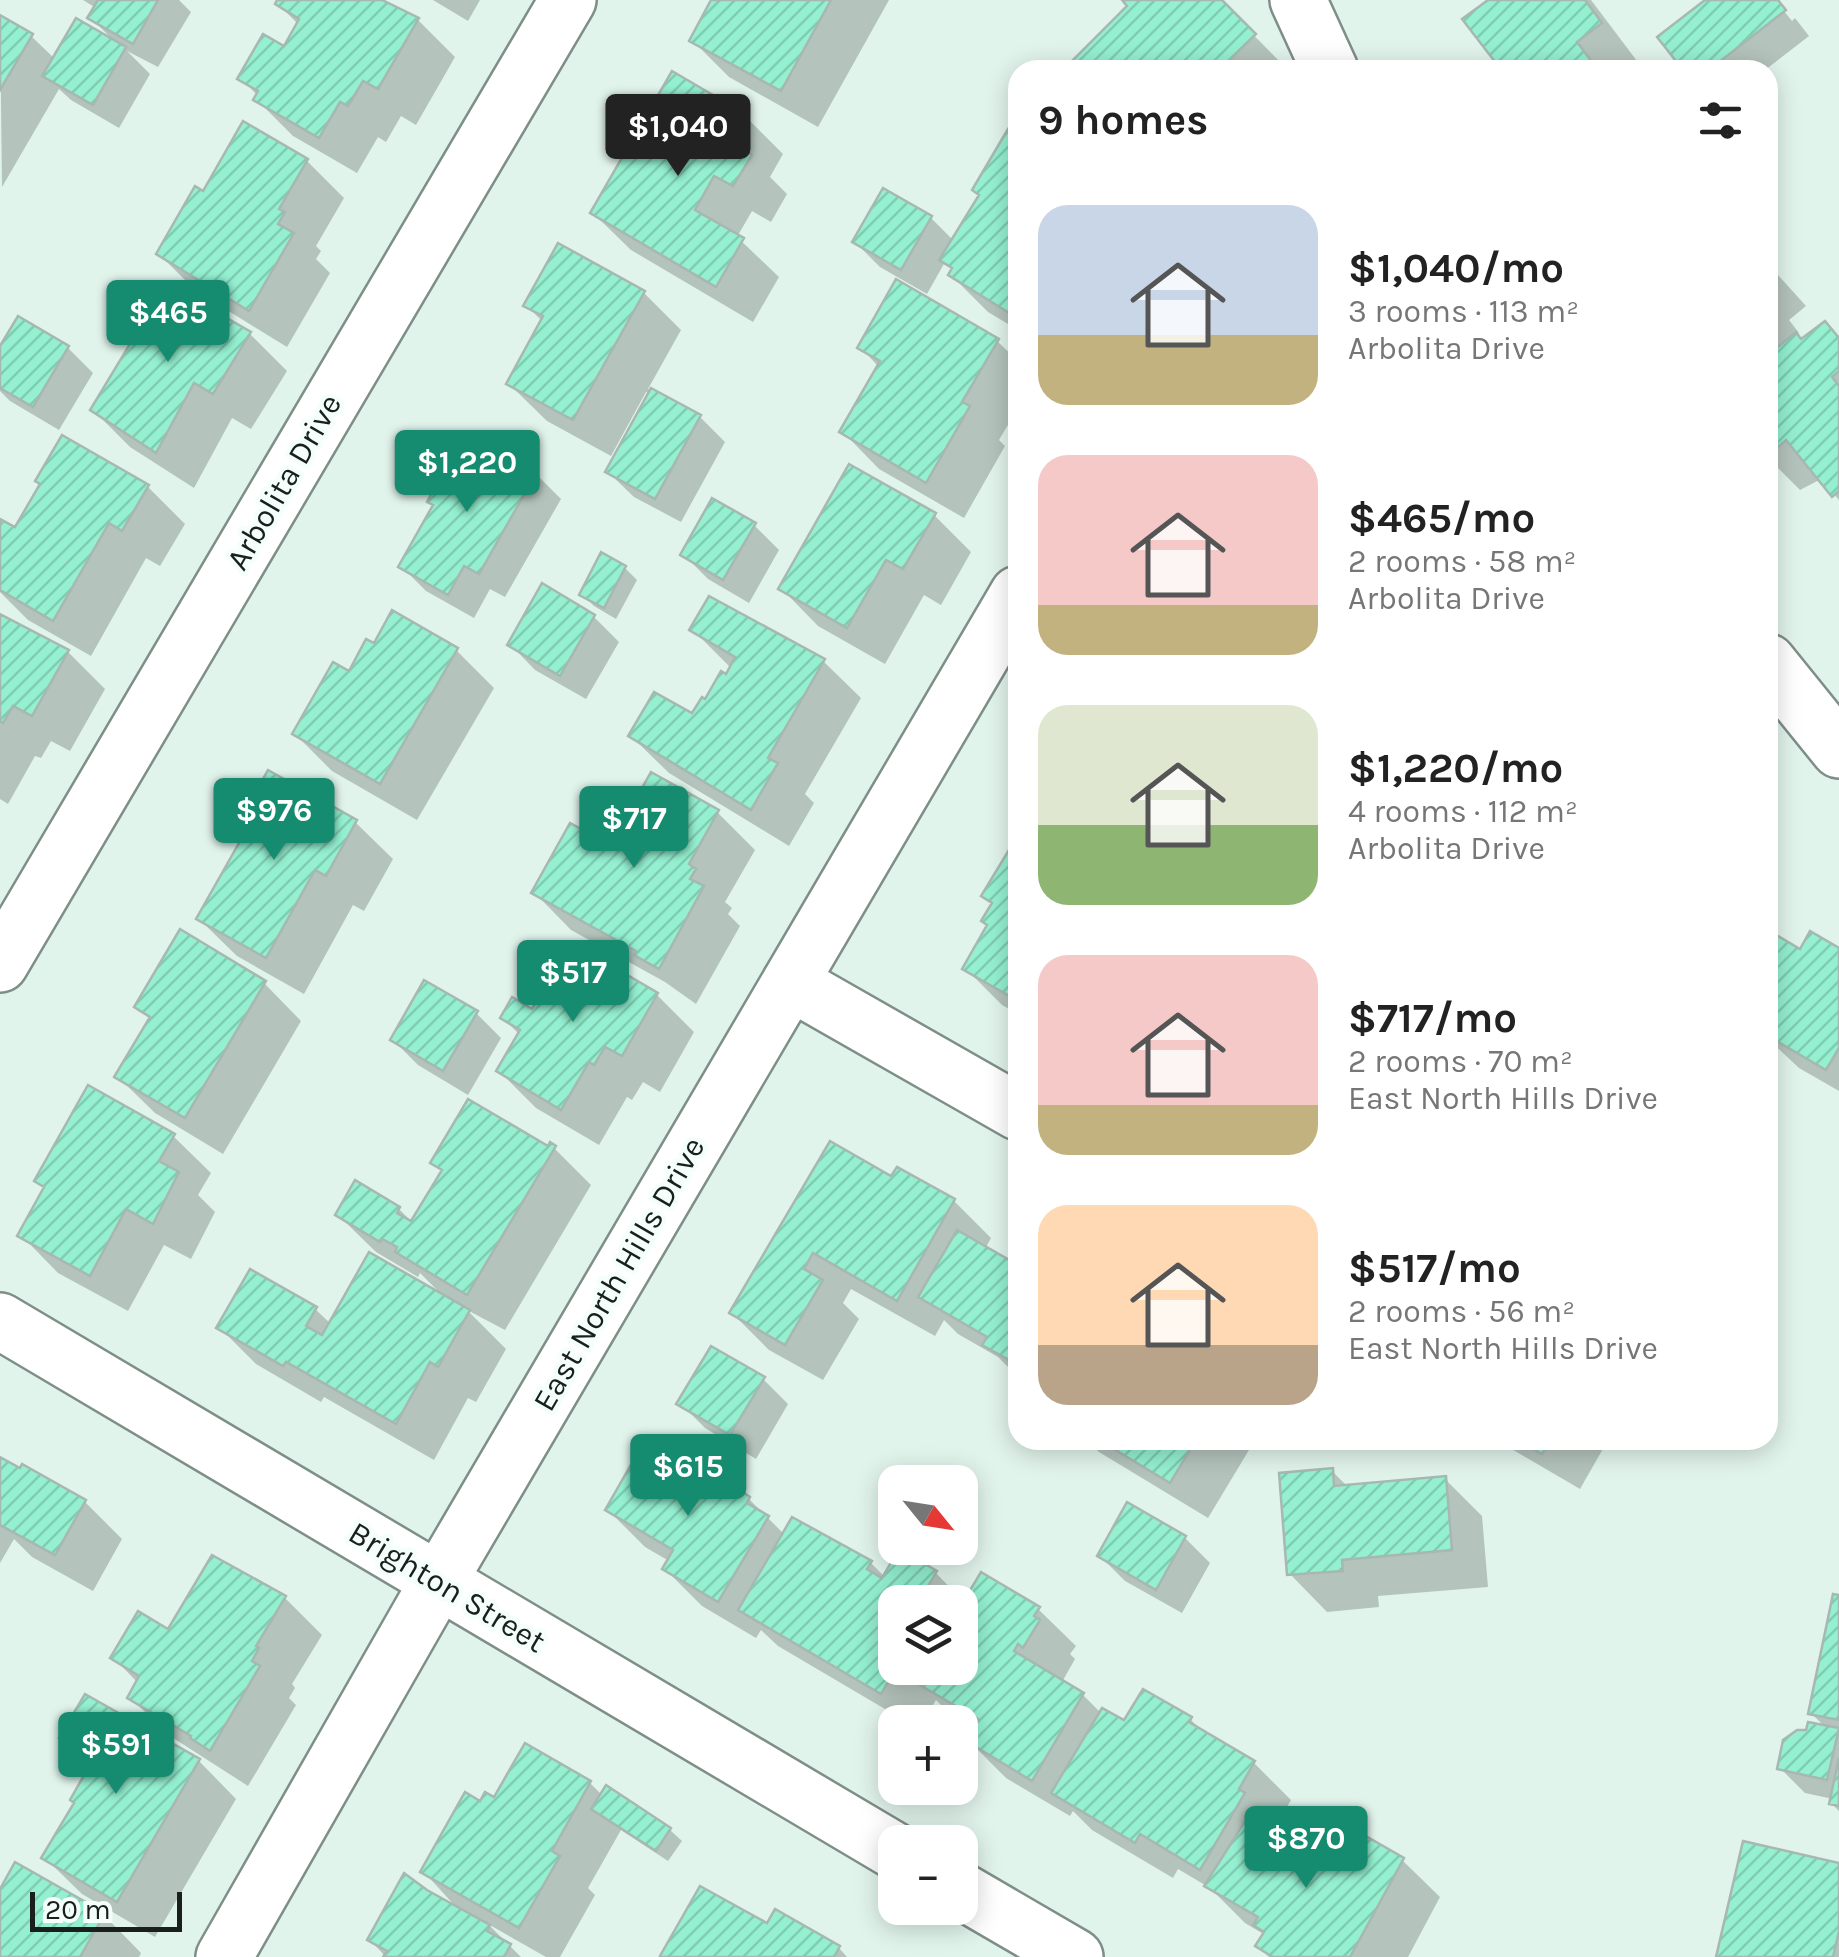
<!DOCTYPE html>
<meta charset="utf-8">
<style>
body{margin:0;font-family:Karla,sans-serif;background:#f2f2f2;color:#222;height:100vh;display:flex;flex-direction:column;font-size:38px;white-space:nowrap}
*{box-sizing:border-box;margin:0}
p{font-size:32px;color:#767676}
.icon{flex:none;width:55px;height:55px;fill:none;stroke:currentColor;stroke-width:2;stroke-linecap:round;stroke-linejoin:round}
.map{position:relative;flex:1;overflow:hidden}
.sheet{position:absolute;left:1008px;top:60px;width:770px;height:1390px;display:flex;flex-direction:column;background:#fff;border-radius:30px;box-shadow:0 5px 25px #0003}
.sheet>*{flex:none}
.needle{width:65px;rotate:120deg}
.tools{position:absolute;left:878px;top:1465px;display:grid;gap:20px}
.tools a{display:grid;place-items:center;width:100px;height:100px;border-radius:20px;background:#fff;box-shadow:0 5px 25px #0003;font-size:50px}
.scale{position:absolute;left:30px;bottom:25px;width:152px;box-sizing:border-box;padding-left:10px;border:5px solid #181f1c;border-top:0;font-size:28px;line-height:35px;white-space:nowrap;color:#181f1c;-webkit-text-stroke:8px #f4fffb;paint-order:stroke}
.price{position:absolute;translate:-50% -85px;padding:0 22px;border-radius:10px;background:#158c6f;color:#fff;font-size:32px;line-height:65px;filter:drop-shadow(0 2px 5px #0008)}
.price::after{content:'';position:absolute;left:50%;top:60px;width:30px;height:22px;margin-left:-15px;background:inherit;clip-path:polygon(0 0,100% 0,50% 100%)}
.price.selected{background:#222;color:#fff}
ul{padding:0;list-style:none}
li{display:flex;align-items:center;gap:30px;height:250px;padding:0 30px}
li span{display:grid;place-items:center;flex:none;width:280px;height:200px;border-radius:30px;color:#555}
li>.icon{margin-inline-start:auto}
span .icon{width:120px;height:120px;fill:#fffc;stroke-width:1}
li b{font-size:42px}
h2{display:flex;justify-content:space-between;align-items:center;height:120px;padding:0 30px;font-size:42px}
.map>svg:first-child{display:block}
</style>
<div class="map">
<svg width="1839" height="1957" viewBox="0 0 1839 1957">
<defs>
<pattern id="building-hatch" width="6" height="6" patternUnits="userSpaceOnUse" patternTransform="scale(2.5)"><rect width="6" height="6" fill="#94f0d1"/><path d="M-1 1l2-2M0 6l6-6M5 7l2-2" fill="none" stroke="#7fcdb3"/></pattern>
</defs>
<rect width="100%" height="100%" fill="#e1f4ec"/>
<path fill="#0003" fill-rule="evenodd" d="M83 0H179L191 12 158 67 127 51 150 74 119 128 71 100 59 89 2 187 0 18 31 36 55 59 113 40 91 18 96 8Z
M280 0H381L418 20 455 57 416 125 401 116 386 142 378 137 357 173 293 136 256 99 258 96 241 78 285 49 299 25 278 4Z
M433 0H480L468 21Z
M714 0H889L818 127 729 77 692 40Z
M1125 0H1219L1288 70H1066L1131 6Z
M1492 0H1591L1637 61 1626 70H1499L1502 68Z
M1709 0H1775L1792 21 1795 18 1809 36 1765 70H1686Z
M746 117 783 154 770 177 787 194 771 222 752 211 737 237 779 277 753 322 631 250 593 213Z
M1018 137V330L988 312 951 275 954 271 945 262 927 294 880 267 855 242 884 191 931 218 954 241Z
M307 161 344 198 316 246 321 251 316 259 330 273 287 347 196 291 159 254 204 194Z
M1768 264 1806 306 1789 320 1799 333 1796 336 1802 342 1839 338V500L1821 479 1800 490 1768 458Z
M644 293 681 330 648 389 700 417 725 442 681 522 634 497 608 472 651 394 646 392 611 456 547 421 509 384 543 322 526 305Z
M19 319 68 348 93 373 59 430 10 401 0 391V351Z
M250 334 287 371 251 429 232 418 194 488 130 447 93 410Z
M997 341 1018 361V408L999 440 1005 446 964 518 879 469 842 431 879 367 860 347Z
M536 474 561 499 505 597 490 589 474 618 426 591 401 566Z
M148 487 185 524 160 566 146 558 91 656 28 620 0 592V522L16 531Z
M934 515 971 552 941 605 924 595 885 664 818 626 781 588Z
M754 525 779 550 749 603 708 579 683 554Z
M625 568 637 580 616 619 594 606 582 594Z
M0 616 68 652 105 689 70 751 51 741 41 758 35 756 8 804 0 799Z
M594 617 619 642 586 699 535 670 510 644Z
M693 630 823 661 861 698 805 794 814 803 789 846 669 773 631 736 693 716 727 677 730 667Z
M374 646 456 650 494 688 417 820 332 771 295 734Z
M717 812 755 850 725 902 732 908 728 914 740 926 696 1004 665 982 571 930 534 892 611 849Z
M246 814 355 822 393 859 364 911 353 905 304 994 237 956 199 919 254 822Z
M1018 840V1014L1002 1005 965 968 989 926 994 906 984 896Z
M1768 933 1801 952 1839 951V1091L1799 1068 1768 1039Z
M264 983 301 1021 223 1154 155 1113 117 1076 151 1020 137 1007Z
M657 995 694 1032 660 1092 643 1082 632 1100 627 1097 599 1145 536 1108 499 1071 520 1035 503 1018Z
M476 1013 501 1038 468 1095 418 1065 393 1040Z
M173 1136 211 1173 198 1195 215 1212 191 1259 164 1245 128 1311 58 1273 21 1235 46 1190 37 1181Z
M554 1148 591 1185 505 1330 467 1310 506 1349 476 1402 468 1398 434 1460 324 1397 321 1402 256 1364 219 1327 315 1309 331 1324 441 1294 420 1273 418 1277 376 1252 338 1215 399 1209 413 1223 443 1173 434 1163Z
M892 1180 954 1201 991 1238 985 1249 1018 1268V1377L998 1357 958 1334 944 1320 935 1336 851 1289 843 1303 859 1319 823 1380 769 1350 732 1313Z
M763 1379 788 1404 756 1459 705 1428 680 1403Z
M1086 1440H1255L1208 1518 1099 1452Z
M1496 1440H1608L1580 1489Z
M0 1460 85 1502 122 1539 93 1591 32 1557 14 1539 0 1563Z
M1332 1471 1348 1487 1445 1479 1482 1516 1488 1587 1378 1596 1379 1607 1327 1612 1290 1574Z
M728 1494 749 1499 785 1535 871 1563 885 1577 936 1573 965 1603 1038 1609 1076 1646 1070 1654 1075 1659 1062 1682 1083 1695 1101 1713 1125 1724 1190 1719 1204 1733 1254 1763 1291 1800 1275 1827 1281 1832 1274 1844 1319 1869 1402 1860 1440 1897 1408 1957H1269L1258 1946 1265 1935 1245 1923 1210 1888 1178 1869 1173 1878 1092 1830 1073 1811 1070 1816 1006 1778 969 1741 975 1730 953 1717 936 1700 923 1722H907L778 1646 761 1630 756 1638 702 1606 665 1569 669 1561 645 1547 608 1510ZM895 1602H960V1668H895Z
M1185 1538 1210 1563 1182 1613 1125 1581 1100 1556Z
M285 1598 322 1635 292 1684 295 1688 289 1698 296 1705 248 1786 167 1734 130 1697 138 1683 113 1657 169 1632Z
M1839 1598V1811L1832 1804 1833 1799 1805 1793 1780 1768 1826 1728 1811 1713Z
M86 1697 199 1761 236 1799 155 1937 82 1894 44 1857 76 1803 85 1778 87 1762 62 1737Z
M590 1783 602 1795 670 1830 682 1841 668 1861 621 1830 588 1888 595 1895 560 1957H546L488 1924 521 1957H386L370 1940 405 1877 457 1908 423 1871 481 1804Z
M1839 1865V1957H1719Z
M16 1866 104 1915 141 1953 139 1957H0V1894Z
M776 1912 839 1948 847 1957H664L768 1926Z"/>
<path fill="url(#building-hatch)" stroke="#a7b8b2" stroke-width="2.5" d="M98 0H158L133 44 87 18Z
M277 0H382L419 18 378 89 363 81 348 106 340 102 319 138 253 100 258 91 237 79 263 34 284 46 299 19 275 4Z
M711 0H831L781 91 689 41Z
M1122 0H1222L1256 34 1219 70H1063L1127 6Z
M1488 0H1585L1602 23 1577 42 1598 70H1495L1499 67 1462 19Z
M1705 0H1778L1786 10 1709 70H1683L1657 37Z
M0 15 33 34 0 90Z
M76 18 126 47 93 105 42 76Z
M672 71 747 115 731 143 752 155 733 186 714 176 695 210 744 238 716 287 590 213Z
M243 121 308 159 279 209 285 212 278 224 294 233 249 311 156 254 195 186 203 191Z
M1008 129 1018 134V304L1011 314 948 275 952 268 939 260 979 195 972 190Z
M883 188 932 216 901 270 852 242Z
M558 243 645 291 573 420 506 384 543 316 523 306Z
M896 279 999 339 962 402 970 406 926 483 839 432 880 361 857 348Z
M166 283 251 332 213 394 194 383 156 453 90 410 136 334 131 331 147 305 151 307Z
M18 316 69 346 33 407 0 388V346Z
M1825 321 1839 338V371L1832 377 1839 386V491L1832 497 1786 440 1773 451 1770 447 1768 449V355L1796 332 1801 339Z
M651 388 701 415 655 499 605 472Z
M62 435 149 485 122 531 109 523 53 621 0 590V519L15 527 40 484 35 481Z
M473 435 537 472 479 574 464 566 448 595 398 567 433 505 427 502 447 464 454 468Z
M849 464 936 513 903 569 886 560 847 628 778 589Z
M712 498 756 523 723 580 680 555Z
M601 552 626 566 604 608 579 595Z
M542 583 595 615 560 676 507 645Z
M709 596 825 659 768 758 778 763 751 810 628 736 654 692 692 713 702 697 705 699 721 671 726 674 735 657 689 630Z
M392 610 458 648 380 784 292 734 333 662 349 671 366 639 374 643Z
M0 614 69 650 32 716 13 706 3 723 0 721Z
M268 770 357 820 326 876 315 870 266 958 196 919 252 820 243 815Z
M651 772 719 810 689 864 696 869 690 879 704 886 659 969 634 955 636 951 531 893 570 823 610 845Z
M1018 835V1001L962 969 987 925 981 921 992 903 981 896Z
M180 929 266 981 185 1118 114 1077 150 1017 134 1007Z
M1768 930 1800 949 1810 931 1839 948V1048L1826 1070 1768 1036Z
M571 942 658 993 622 1056 605 1047 594 1065 589 1062 561 1110 496 1071 520 1030 500 1018 512 997 532 1009Z
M424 980 478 1011 443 1071 390 1040Z
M88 1085 175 1134 159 1161 179 1172 153 1224 126 1209 90 1276 17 1236 44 1187 34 1181Z
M468 1099 548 1146 550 1142 556 1146 467 1295 395 1252 397 1247 382 1239 380 1242 335 1215 355 1180 400 1207 397 1213 411 1221 442 1170 430 1163Z
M830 1141 891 1176 897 1167 955 1199 897 1301 813 1253 804 1269 823 1280 785 1345 729 1313Z
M957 1230 1018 1265V1365L982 1345 987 1337 918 1297Z
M369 1252 470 1310 438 1367 430 1362 396 1424 286 1362 283 1366 216 1328 250 1269 317 1307 306 1326 322 1335Z
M711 1346 765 1377 730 1435 676 1404Z
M1099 1440H1196L1170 1483Z
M1519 1440H1550L1542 1454Z
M644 1442 727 1491 732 1485 750 1497 747 1503 769 1516 718 1602 662 1569 673 1550 605 1510Z
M0 1457 20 1468 22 1464 86 1500 55 1555 0 1525Z
M1333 1468 1334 1486 1446 1476 1452 1550 1342 1560 1343 1571 1287 1575 1279 1473Z
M1127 1502 1186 1536 1156 1590 1097 1556Z
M792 1517 872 1561 867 1569 882 1578 899 1549 937 1571 920 1600 924 1602H895L896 1668 881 1694 738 1610Z
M212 1555 286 1596 256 1646 259 1648 252 1661 260 1666 210 1751 190 1738 191 1736 127 1698 139 1676 110 1658 138 1611 168 1629Z
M981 1572 1040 1607 1034 1616 1040 1620 1023 1648 1018 1644 1014 1651 1084 1693 1032 1781 966 1741 978 1719 913 1681 921 1668H960V1607Z
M1833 1594 1839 1595V1720L1808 1714Z
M1143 1689 1192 1717 1189 1722 1255 1761 1239 1789 1245 1793 1200 1870 1140 1834 1135 1843 1051 1793 1102 1708 1124 1720Z
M85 1694 200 1759 117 1902 41 1858 74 1803 70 1800 83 1777 77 1774 88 1755 59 1738Z
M1808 1722 1839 1728 1827 1780 1777 1769 1783 1740 1797 1730H1806Z
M525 1743 591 1781 552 1851 560 1856 519 1928 420 1872 465 1792 480 1801 485 1792 494 1797Z
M1839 1758V1806L1829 1804Z
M606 1785 671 1828 656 1851 591 1809Z
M1244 1823 1318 1866 1343 1823 1404 1858 1350 1957H1273L1255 1946 1264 1932 1253 1925 1258 1917 1204 1886Z
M1743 1841 1839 1863V1931L1833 1957H1716Z
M15 1862 105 1913 80 1957H0V1889Z
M404 1873 427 1890 490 1925 487 1931 511 1944 504 1957H383L387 1951 367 1940Z
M700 1886 767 1923 775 1909 840 1946 834 1957H662L660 1956Z"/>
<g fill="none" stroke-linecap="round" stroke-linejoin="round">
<g stroke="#7e8e88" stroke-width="60">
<path id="minor" d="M1298 0 1330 70
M1768 662 1839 750
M0 964 568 0
M790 982 1018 1112
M0 1321 895 1851
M960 1890 1075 1957
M224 1957 438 1582 1018 594"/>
</g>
<use href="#minor" stroke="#fff" stroke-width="55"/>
</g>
<g text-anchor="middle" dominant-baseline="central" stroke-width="9" stroke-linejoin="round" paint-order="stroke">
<g font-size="32" fill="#181f1c" stroke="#f4fffb">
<text transform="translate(284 482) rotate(-60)">Arbolita Drive</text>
<text transform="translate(619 1274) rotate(-60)">East North Hills Drive</text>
<text transform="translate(447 1587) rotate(31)">Brighton Street</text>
</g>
</g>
</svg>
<div class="tools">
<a><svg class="needle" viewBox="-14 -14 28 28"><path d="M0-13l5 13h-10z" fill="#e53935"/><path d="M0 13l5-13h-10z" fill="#767676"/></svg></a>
<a><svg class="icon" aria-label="layers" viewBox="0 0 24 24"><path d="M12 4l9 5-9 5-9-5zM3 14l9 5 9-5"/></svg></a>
<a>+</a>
<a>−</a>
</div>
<div class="scale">20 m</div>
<b class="price selected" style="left:678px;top:179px">$1,040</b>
<b class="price" style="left:168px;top:365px">$465</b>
<b class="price" style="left:467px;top:515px">$1,220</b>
<b class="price" style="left:274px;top:863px">$976</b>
<b class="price" style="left:634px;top:871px">$717</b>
<b class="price" style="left:573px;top:1025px">$517</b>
<b class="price" style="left:688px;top:1519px">$615</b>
<b class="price" style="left:116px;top:1797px">$591</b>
<b class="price" style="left:1306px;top:1891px">$870</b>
<section class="sheet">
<h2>9 homes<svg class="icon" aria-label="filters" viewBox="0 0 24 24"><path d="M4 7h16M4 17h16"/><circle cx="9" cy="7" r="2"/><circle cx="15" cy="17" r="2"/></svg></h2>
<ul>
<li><span style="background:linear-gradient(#c9d6e8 65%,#c2b280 0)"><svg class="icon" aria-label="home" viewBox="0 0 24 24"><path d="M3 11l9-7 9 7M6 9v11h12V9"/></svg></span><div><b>$1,040/mo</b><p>3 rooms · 113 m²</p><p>Arbolita Drive</p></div></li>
<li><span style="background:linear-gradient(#f6c9c9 75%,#c2b280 0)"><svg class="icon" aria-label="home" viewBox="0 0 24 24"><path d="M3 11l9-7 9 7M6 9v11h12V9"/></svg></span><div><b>$465/mo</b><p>2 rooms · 58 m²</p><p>Arbolita Drive</p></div></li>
<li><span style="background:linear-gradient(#dfe7d0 60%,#8fb573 0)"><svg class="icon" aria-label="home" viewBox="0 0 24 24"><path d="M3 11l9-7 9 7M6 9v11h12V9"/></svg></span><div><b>$1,220/mo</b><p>4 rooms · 112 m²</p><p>Arbolita Drive</p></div></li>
<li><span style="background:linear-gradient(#f6c9c9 75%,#c2b280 0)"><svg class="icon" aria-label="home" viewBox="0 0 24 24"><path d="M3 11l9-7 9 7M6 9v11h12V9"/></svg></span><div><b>$717/mo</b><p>2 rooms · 70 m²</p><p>East North Hills Drive</p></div></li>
<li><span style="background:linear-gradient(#ffd9b3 70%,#b9a48a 0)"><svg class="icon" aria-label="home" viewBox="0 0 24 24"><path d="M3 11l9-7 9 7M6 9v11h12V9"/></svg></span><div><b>$517/mo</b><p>2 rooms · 56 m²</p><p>East North Hills Drive</p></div></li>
</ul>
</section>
</div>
